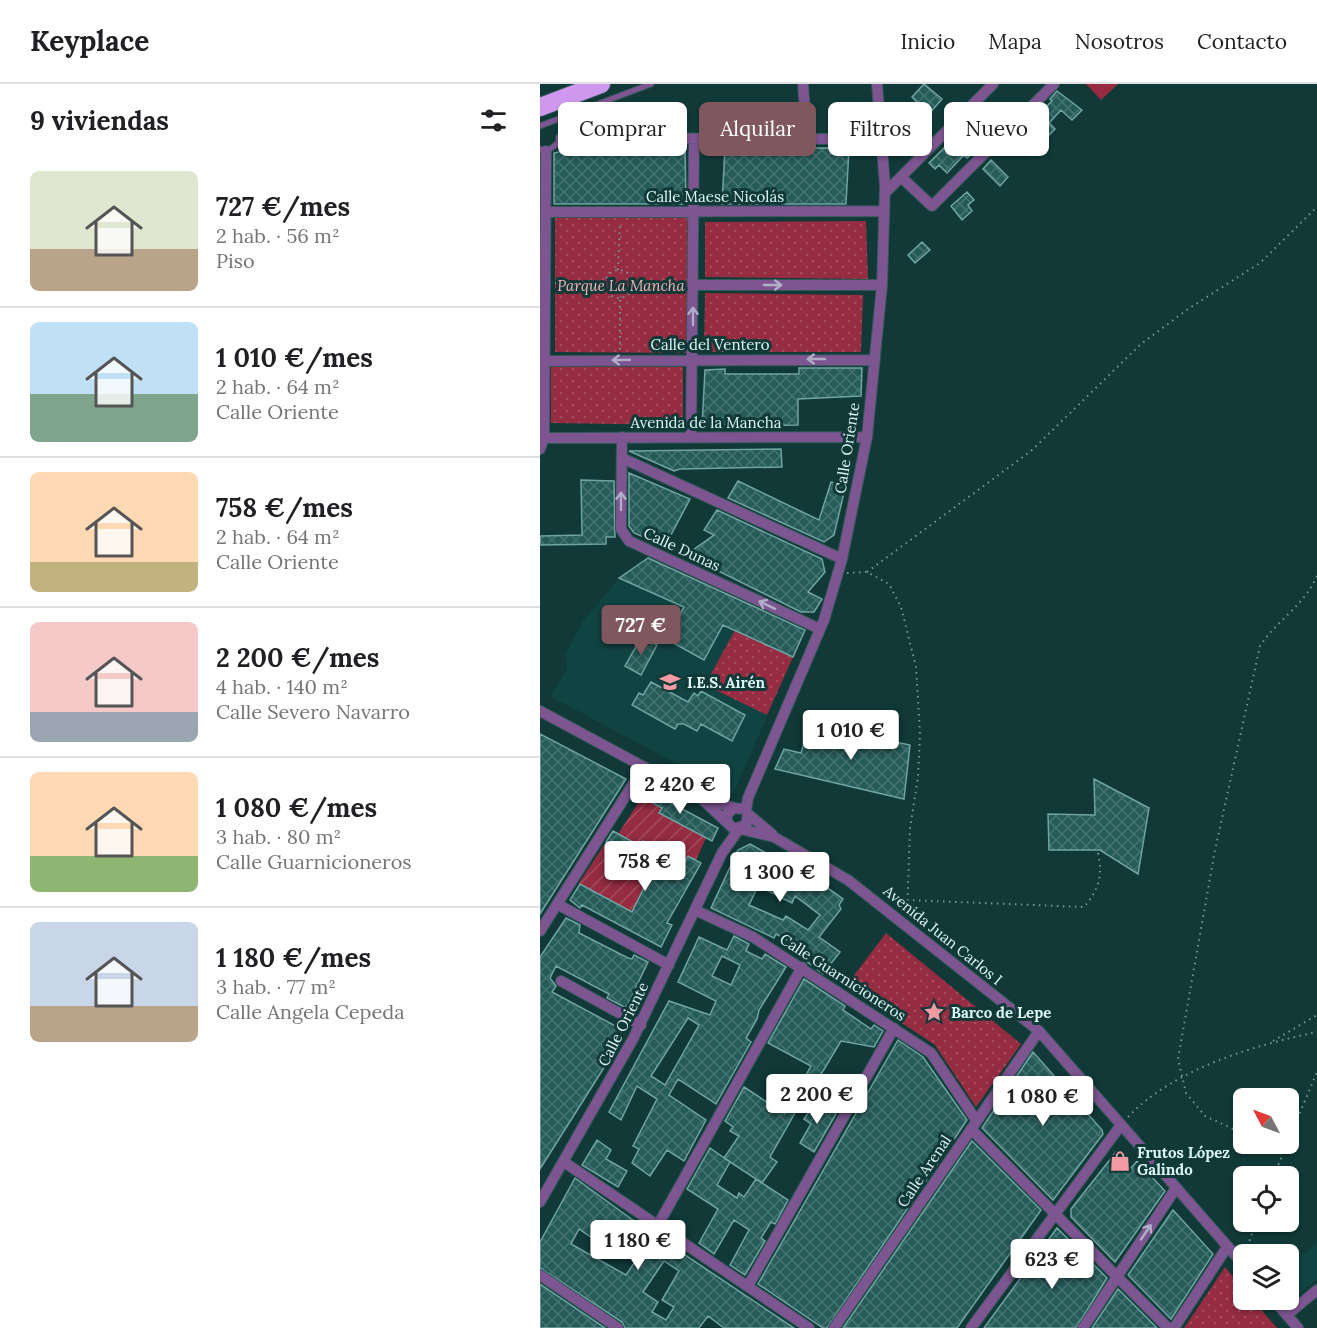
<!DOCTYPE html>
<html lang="es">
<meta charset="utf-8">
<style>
body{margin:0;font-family:Lora,serif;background:#f6f6f6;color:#202124;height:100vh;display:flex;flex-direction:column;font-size:22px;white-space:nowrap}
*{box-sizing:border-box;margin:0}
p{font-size:20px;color:#757577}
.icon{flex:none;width:33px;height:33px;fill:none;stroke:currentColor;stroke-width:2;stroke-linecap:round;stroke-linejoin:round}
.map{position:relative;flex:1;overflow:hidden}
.side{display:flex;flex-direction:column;background:#fff;width:540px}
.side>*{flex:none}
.top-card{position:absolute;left:18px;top:18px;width:570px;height:54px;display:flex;gap:12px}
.needle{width:39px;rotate:311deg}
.tools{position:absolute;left:693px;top:1004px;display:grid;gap:12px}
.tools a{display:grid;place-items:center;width:66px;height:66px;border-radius:9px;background:#fff;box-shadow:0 2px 4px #0004;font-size:30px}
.price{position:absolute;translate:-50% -51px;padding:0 14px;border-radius:6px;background:#fff;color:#222;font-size:20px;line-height:39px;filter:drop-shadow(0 2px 3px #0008)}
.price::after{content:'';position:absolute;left:50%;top:36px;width:18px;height:14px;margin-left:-9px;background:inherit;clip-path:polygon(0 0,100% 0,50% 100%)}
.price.on{background:#7f575d;color:#fff}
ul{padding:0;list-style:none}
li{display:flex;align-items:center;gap:18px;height:150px;padding:0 30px}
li+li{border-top:2px solid #e0e0e0}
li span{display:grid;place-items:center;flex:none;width:168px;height:120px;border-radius:9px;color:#555}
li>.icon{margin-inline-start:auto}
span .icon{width:72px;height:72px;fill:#fffc;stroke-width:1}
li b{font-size:26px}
h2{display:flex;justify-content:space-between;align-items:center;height:72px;padding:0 30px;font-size:26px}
.tag{padding:0 21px;border-radius:9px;background:#fff;box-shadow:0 2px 4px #0004;font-size:21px;line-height:54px}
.tag.on{background:#7f575d;color:#fff}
header{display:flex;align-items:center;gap:36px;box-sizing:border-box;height:84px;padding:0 30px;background:#fff;border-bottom:2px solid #e0e0e0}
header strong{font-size:28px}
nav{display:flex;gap:33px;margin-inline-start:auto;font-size:21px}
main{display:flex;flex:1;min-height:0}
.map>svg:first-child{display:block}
</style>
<header>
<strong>Keyplace</strong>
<nav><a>Inicio</a><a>Mapa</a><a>Nosotros</a><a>Contacto</a></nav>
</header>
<main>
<section class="side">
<h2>9 viviendas<svg class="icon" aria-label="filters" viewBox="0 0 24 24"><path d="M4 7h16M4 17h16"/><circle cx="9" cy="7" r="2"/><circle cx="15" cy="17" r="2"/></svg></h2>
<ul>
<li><span style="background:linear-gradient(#dfe7d0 65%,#b9a48a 0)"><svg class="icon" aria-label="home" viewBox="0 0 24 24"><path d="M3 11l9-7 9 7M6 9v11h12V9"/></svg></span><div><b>727 €/mes</b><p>2 hab. · 56 m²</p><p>Piso</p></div></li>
<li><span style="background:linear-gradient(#bfe0f5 60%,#7fa58c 0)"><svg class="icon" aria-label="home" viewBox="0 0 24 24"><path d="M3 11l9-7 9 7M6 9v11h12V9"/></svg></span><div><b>1 010 €/mes</b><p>2 hab. · 64 m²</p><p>Calle Oriente</p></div></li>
<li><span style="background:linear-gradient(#ffd9b3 75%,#c2b280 0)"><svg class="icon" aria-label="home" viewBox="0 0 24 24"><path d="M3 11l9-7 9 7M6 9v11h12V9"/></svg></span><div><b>758 €/mes</b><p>2 hab. · 64 m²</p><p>Calle Oriente</p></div></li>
<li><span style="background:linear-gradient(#f6c9c9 75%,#9aa5b1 0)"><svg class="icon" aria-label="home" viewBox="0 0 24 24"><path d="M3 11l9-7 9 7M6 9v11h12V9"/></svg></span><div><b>2 200 €/mes</b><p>4 hab. · 140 m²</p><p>Calle Severo Navarro</p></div></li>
<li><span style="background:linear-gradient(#ffd9b3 70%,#8fb573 0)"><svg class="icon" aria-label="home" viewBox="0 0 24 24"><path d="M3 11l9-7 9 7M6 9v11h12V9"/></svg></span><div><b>1 080 €/mes</b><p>3 hab. · 80 m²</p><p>Calle Guarnicioneros</p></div></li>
<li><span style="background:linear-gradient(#c9d6e8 70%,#b9a48a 0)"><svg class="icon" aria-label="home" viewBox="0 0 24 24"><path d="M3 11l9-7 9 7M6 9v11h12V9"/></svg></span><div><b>1 180 €/mes</b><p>3 hab. · 77 m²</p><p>Calle Angela Cepeda</p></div></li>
</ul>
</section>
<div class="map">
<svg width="777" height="1244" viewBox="0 0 777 1244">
<defs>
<pattern id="grass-dots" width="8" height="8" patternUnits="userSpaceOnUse" patternTransform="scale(1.5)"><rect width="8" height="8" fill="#952c41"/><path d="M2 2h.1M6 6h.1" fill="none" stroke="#a34b5d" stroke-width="1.8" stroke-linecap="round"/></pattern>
<pattern id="garden-furrows" width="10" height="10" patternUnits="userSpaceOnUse" patternTransform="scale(1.5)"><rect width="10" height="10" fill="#952c41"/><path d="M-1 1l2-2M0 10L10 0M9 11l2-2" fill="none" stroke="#a34b5d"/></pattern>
<pattern id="building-cross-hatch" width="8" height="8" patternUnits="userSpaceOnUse" patternTransform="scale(1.5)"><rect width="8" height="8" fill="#255b59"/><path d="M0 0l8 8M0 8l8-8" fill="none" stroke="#447371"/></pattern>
</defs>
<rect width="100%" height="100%" fill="#103938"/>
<path fill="#104443" d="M79 494 253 573 193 710 10 612 27 585 26 569 43 537Z
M777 1159V1195L758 1211 749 1200V1183Z"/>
<path fill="url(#grass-dots)" d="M15 132 149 134 146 269 15 268Z
M326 137 328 195 165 193V138Z
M165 209 323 211 321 268H164Z
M11 282 143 283V341L11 339Z
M195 546 253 573 227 631 165 601Z
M346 849 481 960 436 1023 395 961 306 902Z
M685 1183 703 1205 704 1215H712L737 1244H644Z"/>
<path fill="url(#garden-furrows)" d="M102 713 122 724 120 729 166 754 156 776 148 773 144 779 103 757 98 767 78 750Z
M66 758 114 783 92 828 39 799Z"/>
<path fill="#952c41" d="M546 0H578L561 16Z"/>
<path fill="url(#building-cross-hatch)" stroke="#6fa4a2" stroke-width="1.5" fill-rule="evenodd" d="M384 0 402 15 389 30 372 13Z
M517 7 542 26 532 36 521 26 509 39 515 45 504 56 490 43 494 39 492 37 512 17 510 15Z
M435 33 444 42 429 59 436 66 427 74 424 71 407 89 399 81 395 85 389 79Z
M376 34 380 52 364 55 361 38Z
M40 63 145 64 146 120H14V69Z
M185 64H309L306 120H182Z
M451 76 468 93 460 102 443 85Z
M427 108 434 116 428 121 432 127 422 136 411 122Z
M382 158 390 166 375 179 368 171Z
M259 284H322L321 312 258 315V341L162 342 165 286 185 285V290H259Z
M241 365 242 383 140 385 134 387 89 367Z
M89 389 150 415 125 462 94 449 89 442Z
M41 396 74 397 75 453H66V460L0 461V452L42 451Z
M198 397 279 436 291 398 306 400 294 451 284 458 188 414Z
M177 426 282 475 285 488 268 508 282 515 274 528H261L146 471 174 451 164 446Z
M108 474 265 546 253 573 183 541 164 576 126 555 144 523 79 494Z
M102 552 117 561 101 591 85 582Z
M111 598 148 618 154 609 158 612 161 607 205 631 192 657 161 640 157 647 144 640H138L135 645 92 621 99 609 103 611Z
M270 640 370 661 364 715 235 685 244 665 261 669Z
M0 650 86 695 0 830Z
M554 695 609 724 598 790 560 766H509L508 730 555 731Z
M101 703 178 744 172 757 119 729 122 724 96 710Z
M73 747 100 762 103 757 144 779 148 772 161 779 127 839 132 841 121 863 42 821 40 824 30 816 40 800 92 828 114 783 66 758Z
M210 760 282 800 303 815 299 821 301 825 279 853 300 868 283 890 266 877 269 870 252 859 236 850 234 854 171 824 198 766ZM218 802 252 819 255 812 280 831 268 846 246 832 243 836 216 824 209 821Z
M26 834 40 841 39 849 88 874 92 875 94 871 108 878 86 924 67 914 69 910 16 882 10 894 16 902 12 908 83 946 75 962 77 963 0 1085V873Z
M194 852 209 860 206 867 222 875 225 870 246 883 219 926 217 935 206 954 211 958 176 1020 138 995 129 1011 166 1036 144 1077 127 1066 110 1092 92 1079 99 1065 93 1062 117 1015 97 1002 81 1036 69 1028 129 917 170 931 176 917 138 898 159 853 187 866ZM182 872 200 881 191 901 172 892ZM148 934 159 941 125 1001 111 992Z
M264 895 305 922 303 926 331 945 334 941 343 947 334 963 301 957 268 1012 258 1005 271 982 228 959Z
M358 956 383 973 427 1036 287 1244H283L218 1200Z
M493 968 562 1046 563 1050 513 1116 442 1044Z
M204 1003 245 1030 248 1024 255 1029 230 1073 237 1078 222 1099 184 1074 199 1052 190 1047 193 1043 185 1037Z
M276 1017 296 1030 274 1068 260 1059 271 1040 264 1035Z
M57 1056 71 1066 66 1075 87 1087 78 1103 42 1081Z
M432 1057 501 1126 417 1244H303Z
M170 1064 190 1078 177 1101 197 1114 199 1109 204 1113 216 1095 248 1116 235 1140 231 1138 221 1154 225 1157 205 1191 190 1181 209 1146 194 1136 174 1170 159 1159 178 1125 147 1105Z
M576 1068 591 1084 597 1077 625 1107 575 1178 531 1133V1125Z
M35 1094 90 1134 254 1244H184L168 1232 159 1244H85L82 1238 0 1184V1158ZM39 1145 68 1165 81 1147 103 1166 86 1191 31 1160ZM124 1177 139 1187 122 1216 134 1223 126 1236 112 1228 118 1218 103 1208Z
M633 1126 673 1170 631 1235 588 1191Z
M517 1144 567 1194 536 1244H444Z
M0 1200 65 1244H0Z
M578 1205 617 1244H552Z"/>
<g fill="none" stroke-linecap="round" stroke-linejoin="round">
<g stroke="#315756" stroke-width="7">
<path id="lane" d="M0 42 111 0
M0 65 6 67C21 60 25 51 21 34"/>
</g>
<g stroke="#315756" stroke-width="12">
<path id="street" d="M263 0 267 55
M21 54 342 55
M361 93 392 122 514 0
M345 109 453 0
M6 128 344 127
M153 201H342
M6 277 335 276
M82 353 81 445 89 457 280 545
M151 353 154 55
M4 354 327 353
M0 365 4 354 6 67
M82 374 302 475
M0 627 156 711 194 724
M163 716 194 745 206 741 208 730 204 725 194 724 187 730V738
M206 727 208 714 284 536 302 475 327 353 342 201 345 102 337 0
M208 730 232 750
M200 745 234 753 308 796 499 947 704 1181
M17 820 129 881
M155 826 213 853 391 969 436 1036
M0 847 104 683
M21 897 101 941
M431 1045 628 1244
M24 1078 269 1244
M0 1118 93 955 182 769 199 745
M118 1141 262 883
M0 1191 78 1244
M208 1202 354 944
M733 1215 758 1244
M747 1231 777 1206
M294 1244 499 947
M431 1244 581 1041
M543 1244 636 1104
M634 1244 687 1163"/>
</g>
<g stroke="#315756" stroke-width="20">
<path id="highway" d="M0 23 61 0"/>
</g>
<path stroke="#759796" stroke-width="2" stroke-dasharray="1.5 4.5" stroke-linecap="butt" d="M65 200a14 14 0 1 1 28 0a14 14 0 1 1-28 0Z
M78 186 80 139
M15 199 63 200
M93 200 141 201
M80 216V267
M327 488 491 367 601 260 648 225 720 179 777 123
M307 489 327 488 349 500 361 523 376 583 380 650 378 693 370 745 367 831
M367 816 544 823C559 805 563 792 558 769
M733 957 777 931
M588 1033C633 985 715 961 777 948
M704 1050 665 1032 646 1009 638 975 675 766 720 562C737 536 763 523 777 492
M748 1057 777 988
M723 1059 742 1068
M734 1092 747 1059
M705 1168 717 1137"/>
<use href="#lane" stroke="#7d5591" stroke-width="5"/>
<use href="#street" stroke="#7d5591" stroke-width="10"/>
<use href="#highway" stroke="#d097ef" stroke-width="18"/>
</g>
<defs><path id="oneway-shaft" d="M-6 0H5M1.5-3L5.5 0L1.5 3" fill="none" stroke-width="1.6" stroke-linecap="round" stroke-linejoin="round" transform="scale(1.5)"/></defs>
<g stroke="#b1aec8">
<use href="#oneway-shaft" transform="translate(233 201)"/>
<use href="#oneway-shaft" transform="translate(153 232) rotate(-90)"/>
<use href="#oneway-shaft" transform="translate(276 275) rotate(-180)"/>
<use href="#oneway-shaft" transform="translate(81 276) rotate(179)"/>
<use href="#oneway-shaft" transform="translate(81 417) rotate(-90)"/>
<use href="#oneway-shaft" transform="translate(227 521) rotate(-155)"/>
<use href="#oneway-shaft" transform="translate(606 1148) rotate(-56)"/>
</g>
<defs>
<g id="school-bare" transform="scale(1.62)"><path d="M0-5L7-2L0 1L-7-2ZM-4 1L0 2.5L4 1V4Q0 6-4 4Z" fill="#f49aa3" stroke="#103938" stroke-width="2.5" paint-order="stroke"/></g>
<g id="sight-bare" transform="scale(1.62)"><path d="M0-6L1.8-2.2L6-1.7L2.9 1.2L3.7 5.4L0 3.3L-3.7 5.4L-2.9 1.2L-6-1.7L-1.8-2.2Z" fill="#f49aa3" stroke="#103938" stroke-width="2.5" paint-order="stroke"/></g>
<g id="shop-bare" transform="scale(1.62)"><path d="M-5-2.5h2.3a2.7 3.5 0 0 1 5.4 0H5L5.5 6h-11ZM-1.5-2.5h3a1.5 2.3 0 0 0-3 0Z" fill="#f49aa3" stroke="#103938" stroke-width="2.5" paint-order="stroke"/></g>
</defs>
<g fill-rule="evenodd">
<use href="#school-bare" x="130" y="598"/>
<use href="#sight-bare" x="394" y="928"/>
<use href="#shop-bare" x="580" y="1077"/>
</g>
<g text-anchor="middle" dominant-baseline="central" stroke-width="6" stroke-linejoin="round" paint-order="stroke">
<g font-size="15" fill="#dcf6f5" stroke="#103938">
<text x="175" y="112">Calle Maese Nicolás</text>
<text x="170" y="260">Calle del Ventero</text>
<text x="166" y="338">Avenida de la Mancha</text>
<text transform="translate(307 364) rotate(-81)">Calle Oriente</text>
<text transform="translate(142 465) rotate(25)">Calle Dunas</text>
<text transform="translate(403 851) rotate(39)">Avenida Juan Carlos I</text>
<text transform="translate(303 893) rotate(33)">Calle Guarnicioneros</text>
<text transform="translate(83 940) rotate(-63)">Calle Oriente</text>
<text transform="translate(384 1087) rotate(-56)">Calle Arenal</text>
</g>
<g font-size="15" font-style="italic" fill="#f7b4ba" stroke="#103938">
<text x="81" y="201">Parque La Mancha</text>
</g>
<g font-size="15" font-weight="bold" fill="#dcf6f5" stroke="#103938" text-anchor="start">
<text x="147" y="598">I.E.S. Airén</text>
<text x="411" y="928">Barco de Lepe</text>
<text x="597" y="1068">Frutos López<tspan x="597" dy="17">Galindo</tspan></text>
</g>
</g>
</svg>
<div class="tools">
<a><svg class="needle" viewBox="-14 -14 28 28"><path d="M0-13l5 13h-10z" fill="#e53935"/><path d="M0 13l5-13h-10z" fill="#757577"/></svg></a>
<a><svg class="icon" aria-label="locate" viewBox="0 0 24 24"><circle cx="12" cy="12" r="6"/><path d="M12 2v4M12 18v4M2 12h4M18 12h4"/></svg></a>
<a><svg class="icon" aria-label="layers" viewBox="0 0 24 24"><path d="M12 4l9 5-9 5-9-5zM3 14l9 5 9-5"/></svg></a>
</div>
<b class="price on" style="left:101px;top:572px">727 €</b>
<b class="price" style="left:311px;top:677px">1 010 €</b>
<b class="price" style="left:140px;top:731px">2 420 €</b>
<b class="price" style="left:105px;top:808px">758 €</b>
<b class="price" style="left:240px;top:819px">1 300 €</b>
<b class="price" style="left:277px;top:1041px">2 200 €</b>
<b class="price" style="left:503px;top:1043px">1 080 €</b>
<b class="price" style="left:98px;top:1187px">1 180 €</b>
<b class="price" style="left:512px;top:1206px">623 €</b>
<div class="top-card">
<a class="tag">Comprar</a>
<a class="tag on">Alquilar</a>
<a class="tag">Filtros</a>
<a class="tag">Nuevo</a>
</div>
</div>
</main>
